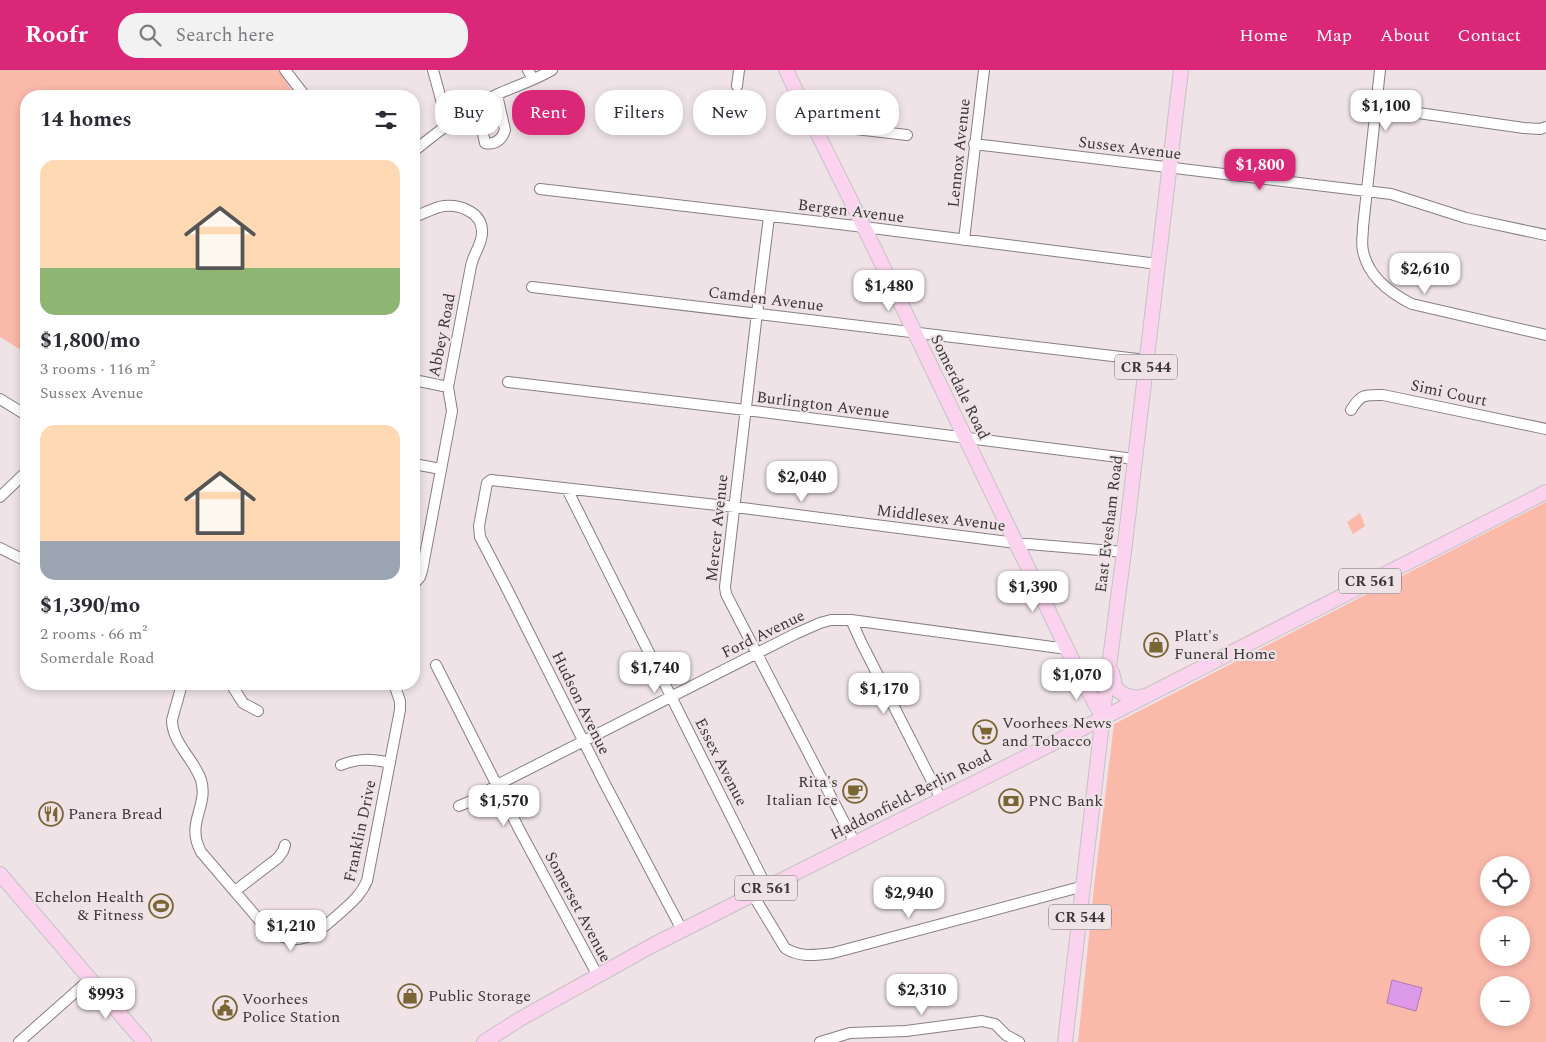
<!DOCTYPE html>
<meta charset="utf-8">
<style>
body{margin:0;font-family:Spectral,serif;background:#f2f2f3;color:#2b2b33;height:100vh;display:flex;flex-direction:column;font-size:19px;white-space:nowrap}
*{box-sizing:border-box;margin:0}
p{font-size:16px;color:#7c7c81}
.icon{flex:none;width:28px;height:28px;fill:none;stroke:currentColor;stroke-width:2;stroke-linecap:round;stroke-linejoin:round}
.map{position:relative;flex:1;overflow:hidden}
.panel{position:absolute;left:20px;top:20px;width:400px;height:600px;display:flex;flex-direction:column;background:#fff;border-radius:20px;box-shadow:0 2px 8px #0003}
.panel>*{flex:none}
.hud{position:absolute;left:435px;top:20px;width:475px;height:45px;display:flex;gap:10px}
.controls{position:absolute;left:1480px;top:786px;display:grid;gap:10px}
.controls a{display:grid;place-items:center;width:50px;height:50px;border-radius:50%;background:#fff;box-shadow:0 2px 8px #0003;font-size:25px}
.price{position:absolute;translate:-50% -42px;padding:0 11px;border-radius:10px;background:#fff;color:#222;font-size:16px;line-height:32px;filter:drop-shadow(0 1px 2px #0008)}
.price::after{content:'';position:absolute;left:50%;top:30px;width:15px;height:11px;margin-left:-8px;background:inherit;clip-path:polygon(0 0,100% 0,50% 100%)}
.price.on{background:#db2777;color:#fff}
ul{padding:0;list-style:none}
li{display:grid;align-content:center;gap:10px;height:265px;padding:0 20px}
li span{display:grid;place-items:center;height:155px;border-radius:15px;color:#555}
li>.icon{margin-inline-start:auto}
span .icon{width:90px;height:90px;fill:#fffc;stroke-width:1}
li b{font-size:21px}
h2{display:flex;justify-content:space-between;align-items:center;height:60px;padding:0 20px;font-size:21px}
.pill{padding:0 18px;border-radius:20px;background:#fff;box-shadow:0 2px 8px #0003;font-size:18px;line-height:45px}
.pill.on{background:#db2777;color:#fff}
header{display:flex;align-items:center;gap:30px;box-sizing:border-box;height:70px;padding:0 25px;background:#db2777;color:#fff}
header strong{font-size:24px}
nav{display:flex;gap:28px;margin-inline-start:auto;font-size:18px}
.search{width:350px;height:45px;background:#f2f2f3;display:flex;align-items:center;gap:12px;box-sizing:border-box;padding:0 18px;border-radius:20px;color:#7c7c81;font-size:19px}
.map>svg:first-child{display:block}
</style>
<header>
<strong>Roofr</strong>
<div class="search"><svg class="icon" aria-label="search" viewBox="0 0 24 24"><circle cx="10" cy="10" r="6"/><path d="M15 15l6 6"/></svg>Search here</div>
<nav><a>Home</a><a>Map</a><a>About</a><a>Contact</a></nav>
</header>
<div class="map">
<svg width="1546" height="972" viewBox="0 0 1546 972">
<rect width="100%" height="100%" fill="#efe3e7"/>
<path fill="#fbb9aa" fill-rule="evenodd" d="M0 0H278L293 22 286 26H26V283L0 267Z
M1546 432V972H1078L1095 808 1114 654ZM1489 795H1521V828H1489ZM1489 855H1521V888H1489ZM1489 915H1521V948H1489Z
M1360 443 1365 456 1353 464 1347 452Z"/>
<path fill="#dc9ae8" stroke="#ac7cb3" d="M1392 910 1422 918 1416 941 1387 933Z"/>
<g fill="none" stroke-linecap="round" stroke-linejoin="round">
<g stroke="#897e81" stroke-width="12">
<path id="minor" d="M285 0 305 26
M433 0 448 55
M528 0 533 9
M1380 0 1363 157C1363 165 1361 173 1363 181 1368 206 1390 223 1412 234L1546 265
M737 16 739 0
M477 36 485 73C495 75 502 70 505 60L497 25
M1376 37 1524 58 1540 59 1546 57
M813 54 907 65
M974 74 1391 124 1466 148 1546 165
M414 81C440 60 467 39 498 24 516 16 535 10 552 0
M540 119 864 157 1158 194
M414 147C422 144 430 140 439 137 457 133 483 141 482 163 482 174 473 185 471 196L448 317 452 341 422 501 420 507 414 514
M769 147 757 243 725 517 726 524 855 773
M964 170 984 0
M532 217 1146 290
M414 310 448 317
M508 312 746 340 1134 389
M0 329 26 345
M1351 340C1361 324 1364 325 1383 325L1546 359
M414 394 441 399
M567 419 767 818
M0 427 26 402
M0 478 26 491
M851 550 862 574 941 729
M436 595 520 761 598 906
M182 614 172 650C172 673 194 689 201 710 209 737 185 752 201 782L266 858C298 881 315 865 340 843 351 833 361 825 367 811L400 640V631L394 614
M231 614 243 633 258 641
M341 695C358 688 372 689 390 693
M459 736 471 731 497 715 795 564 820 553 831 550H851L1067 579
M235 821 278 788 283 781 285 775
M753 825 785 878C800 888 816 885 833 883L1084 816
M682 860 605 714 505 515 480 467 479 456 487 413 491 410 735 437 1016 473 1124 482
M19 972 89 910
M820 972 850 963 906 961 982 951 995 954 1006 965 1019 972"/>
</g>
<g stroke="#c4c3c3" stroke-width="16">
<path id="major" d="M786 0 864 157 1081 608 1103 648
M1112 602 1116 619 1125 625 1136 628 1144 626
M0 804 144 972
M484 972 520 949 653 875 1103 648 1546 422
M1065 972 1105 627 1124 482 1181 0"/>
</g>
<use href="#minor" stroke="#fff" stroke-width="10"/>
<use href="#major" stroke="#fbd3ee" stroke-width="14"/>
</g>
<defs>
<g id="shop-ring" transform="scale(1.25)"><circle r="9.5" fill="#efe3e7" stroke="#7a6635" stroke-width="1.5"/><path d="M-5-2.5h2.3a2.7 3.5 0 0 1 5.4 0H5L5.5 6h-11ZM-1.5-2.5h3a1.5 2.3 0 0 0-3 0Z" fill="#7a6635"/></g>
<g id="supermarket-ring" transform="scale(1.25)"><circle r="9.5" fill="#efe3e7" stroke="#7a6635" stroke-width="1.5"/><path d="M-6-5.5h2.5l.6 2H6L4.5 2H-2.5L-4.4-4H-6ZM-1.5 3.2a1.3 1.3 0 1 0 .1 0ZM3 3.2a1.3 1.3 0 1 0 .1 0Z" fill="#7a6635"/></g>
<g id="cafe-ring" transform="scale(1.25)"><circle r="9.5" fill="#efe3e7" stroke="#7a6635" stroke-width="1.5"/><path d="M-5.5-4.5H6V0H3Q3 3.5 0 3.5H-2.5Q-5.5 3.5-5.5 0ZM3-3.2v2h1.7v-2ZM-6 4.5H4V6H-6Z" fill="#7a6635"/></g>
<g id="bank-ring" transform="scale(1.25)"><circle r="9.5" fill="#efe3e7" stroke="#7a6635" stroke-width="1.5"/><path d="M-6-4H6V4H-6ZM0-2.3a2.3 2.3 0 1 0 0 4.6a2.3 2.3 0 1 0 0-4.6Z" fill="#7a6635"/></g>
<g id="restaurant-ring" transform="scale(1.25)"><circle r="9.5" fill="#efe3e7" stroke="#7a6635" stroke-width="1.5"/><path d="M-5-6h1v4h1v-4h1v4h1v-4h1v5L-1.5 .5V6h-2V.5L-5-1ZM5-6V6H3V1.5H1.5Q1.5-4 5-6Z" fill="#7a6635"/></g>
<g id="stadium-ring" transform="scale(1.25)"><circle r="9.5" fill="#efe3e7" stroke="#7a6635" stroke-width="1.5"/><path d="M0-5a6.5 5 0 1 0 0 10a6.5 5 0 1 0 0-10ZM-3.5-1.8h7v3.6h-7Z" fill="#7a6635"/></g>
<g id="civic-ring" transform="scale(1.25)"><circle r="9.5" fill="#efe3e7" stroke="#7a6635" stroke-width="1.5"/><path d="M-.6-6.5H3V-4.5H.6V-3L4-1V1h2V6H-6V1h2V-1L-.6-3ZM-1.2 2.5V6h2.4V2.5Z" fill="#7a6635"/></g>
</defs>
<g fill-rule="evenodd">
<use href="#shop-ring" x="1156" y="575"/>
<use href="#supermarket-ring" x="985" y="662"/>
<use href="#cafe-ring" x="855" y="721"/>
<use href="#bank-ring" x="1011" y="731"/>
<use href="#restaurant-ring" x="51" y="744"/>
<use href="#stadium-ring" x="161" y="836"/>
<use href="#shop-ring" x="410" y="926"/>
<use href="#civic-ring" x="225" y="938"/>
</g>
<g text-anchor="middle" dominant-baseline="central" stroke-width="4" stroke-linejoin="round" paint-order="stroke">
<g fill="#efe3e7" stroke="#716b6c" stroke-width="1">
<rect x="1115" y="284.5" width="62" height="25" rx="4"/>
<rect x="1339" y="498.5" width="62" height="25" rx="4"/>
<rect x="735" y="805.5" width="62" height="25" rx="4"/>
<rect x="1049" y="834.5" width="62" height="25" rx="4"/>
</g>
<g font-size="15" font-weight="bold" fill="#3b3738">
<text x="1146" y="297">CR 544</text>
<text x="1370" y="511">CR 561</text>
<text x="766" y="818">CR 561</text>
<text x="1080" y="847">CR 544</text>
</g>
<g font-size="16" fill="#3b3738" stroke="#efe3e7">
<text transform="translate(1130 78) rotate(7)">Sussex Avenue</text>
<text transform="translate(959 83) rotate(-84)">Lennox Avenue</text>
<text transform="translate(851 141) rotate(7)">Bergen Avenue</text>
<text transform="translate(766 229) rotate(7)">Camden Avenue</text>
<text transform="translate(442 265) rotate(-79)">Abbey Road</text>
<text transform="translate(960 317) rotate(64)">Somerdale Road</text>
<text transform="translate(1449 323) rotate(12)">Simi Court</text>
<text transform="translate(823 335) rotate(7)">Burlington Avenue</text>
<text transform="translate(941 448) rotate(7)">Middlesex Avenue</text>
<text transform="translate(1109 454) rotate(-83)">East Evesham Road</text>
<text transform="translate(717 458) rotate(-84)">Mercer Avenue</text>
<text transform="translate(763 564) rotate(-26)">Ford Avenue</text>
<text transform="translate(581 633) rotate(64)">Hudson Avenue</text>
<text transform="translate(721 692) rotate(63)">Essex Avenue</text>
<text transform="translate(911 725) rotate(-27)">Haddonfield-Berlin Road</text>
<text transform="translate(360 761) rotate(-78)">Franklin Drive</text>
<text transform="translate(578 837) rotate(62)">Somerset Avenue</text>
</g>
<g font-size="16" fill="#3b3738" stroke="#efe3e7" text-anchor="start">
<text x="1174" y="566">Platt's<tspan x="1174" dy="18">Funeral Home</tspan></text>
<text x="1002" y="653">Voorhees News<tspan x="1002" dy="18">and Tobacco</tspan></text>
<text x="838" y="712" text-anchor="end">Rita's<tspan x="838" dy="18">Italian Ice</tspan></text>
<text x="1028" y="731">PNC Bank</text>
<text x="68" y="744">Panera Bread</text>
<text x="144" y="827" text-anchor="end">Echelon Health<tspan x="144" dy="18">&amp; Fitness</tspan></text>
<text x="428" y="926">Public Storage</text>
<text x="242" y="929">Voorhees<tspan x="242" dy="18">Police Station</tspan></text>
</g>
</g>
</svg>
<div class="controls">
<a><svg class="icon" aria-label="locate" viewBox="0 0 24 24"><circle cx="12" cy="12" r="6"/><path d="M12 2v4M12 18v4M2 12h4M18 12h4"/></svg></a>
<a>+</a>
<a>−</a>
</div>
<b class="price" style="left:1386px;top:62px">$1,100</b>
<b class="price on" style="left:1260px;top:121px">$1,800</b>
<b class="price" style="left:1425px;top:225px">$2,610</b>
<b class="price" style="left:889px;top:242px">$1,480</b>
<b class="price" style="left:802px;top:433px">$2,040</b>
<b class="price" style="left:1033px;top:543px">$1,390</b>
<b class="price" style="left:655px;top:624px">$1,740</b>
<b class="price" style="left:1077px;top:631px">$1,070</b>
<b class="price" style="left:884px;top:645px">$1,170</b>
<b class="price" style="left:504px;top:757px">$1,570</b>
<b class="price" style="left:909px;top:849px">$2,940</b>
<b class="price" style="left:291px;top:882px">$1,210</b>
<b class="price" style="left:922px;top:946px">$2,310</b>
<b class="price" style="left:106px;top:950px">$993</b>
<div class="hud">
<a class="pill">Buy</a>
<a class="pill on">Rent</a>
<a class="pill">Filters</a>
<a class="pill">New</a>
<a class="pill">Apartment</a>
</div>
<section class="panel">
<h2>14 homes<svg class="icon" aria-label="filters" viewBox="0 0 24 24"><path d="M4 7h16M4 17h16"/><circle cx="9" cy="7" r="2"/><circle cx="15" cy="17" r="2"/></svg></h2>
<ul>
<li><span style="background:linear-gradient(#ffd9b3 70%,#8fb573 0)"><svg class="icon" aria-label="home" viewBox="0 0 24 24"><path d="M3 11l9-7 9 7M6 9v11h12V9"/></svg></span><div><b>$1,800/mo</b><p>3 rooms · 116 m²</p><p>Sussex Avenue</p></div></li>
<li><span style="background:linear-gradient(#ffd9b3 75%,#9aa5b1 0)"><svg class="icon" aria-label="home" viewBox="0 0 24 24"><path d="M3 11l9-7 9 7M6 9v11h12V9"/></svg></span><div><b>$1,390/mo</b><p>2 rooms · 66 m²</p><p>Somerdale Road</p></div></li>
</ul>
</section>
</div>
